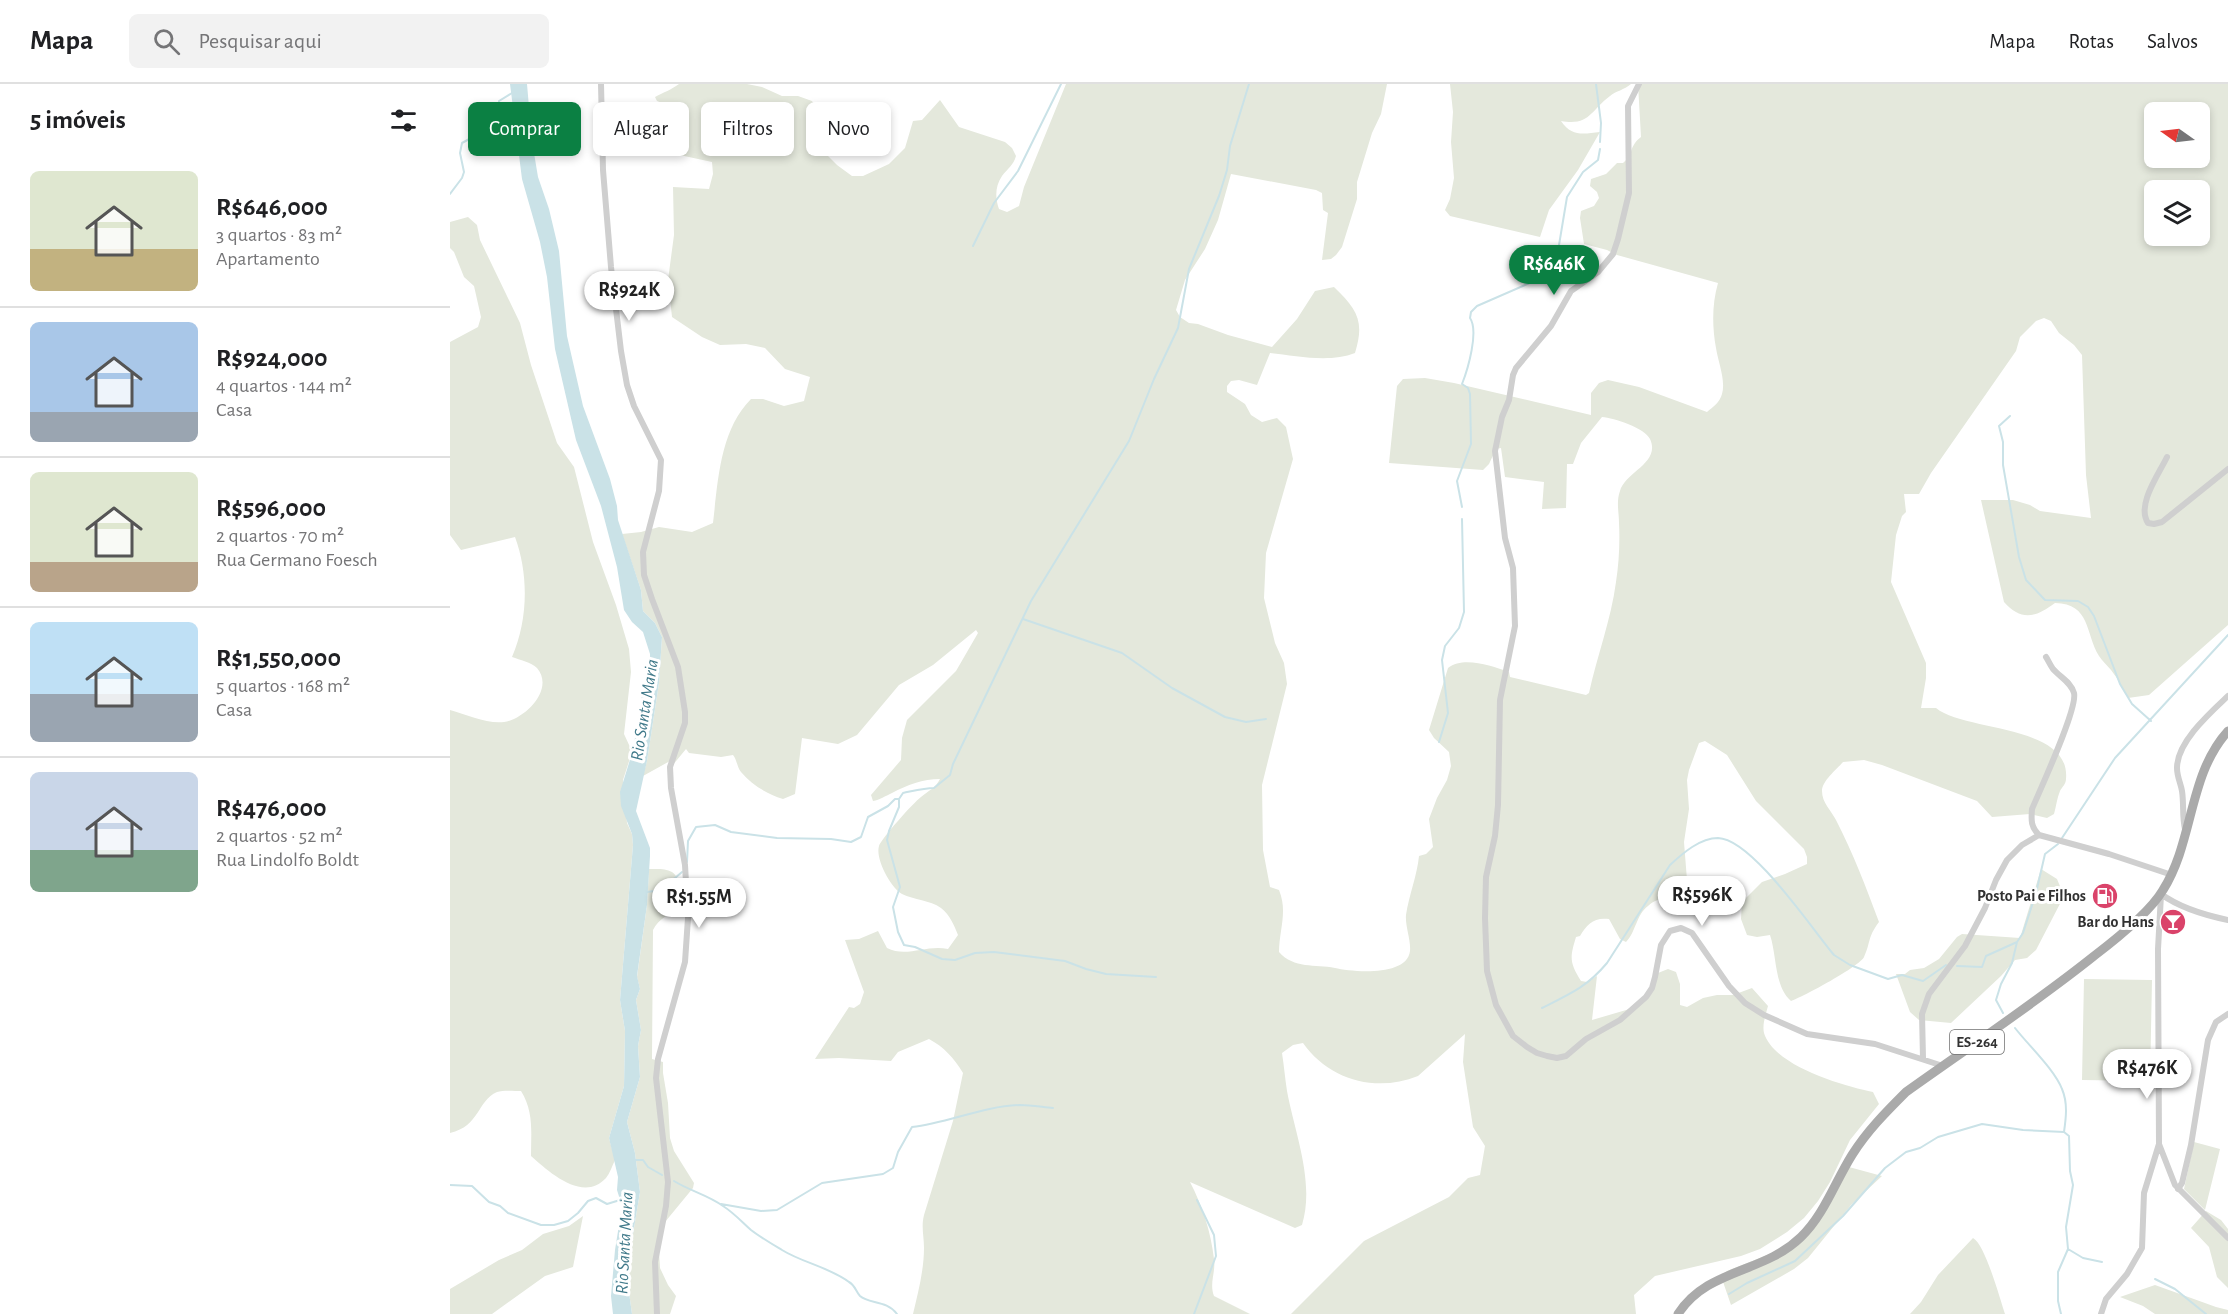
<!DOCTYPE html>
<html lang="pt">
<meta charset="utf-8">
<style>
body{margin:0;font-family:"Alegreya Sans",sans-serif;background:#f2f2f2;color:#202124;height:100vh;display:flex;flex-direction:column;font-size:22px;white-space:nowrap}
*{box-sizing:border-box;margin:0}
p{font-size:20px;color:#757577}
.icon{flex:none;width:33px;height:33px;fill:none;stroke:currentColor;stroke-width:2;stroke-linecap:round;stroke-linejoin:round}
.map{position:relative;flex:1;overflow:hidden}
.details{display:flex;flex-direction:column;background:#fff;width:450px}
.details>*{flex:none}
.banner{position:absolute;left:18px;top:18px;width:570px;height:54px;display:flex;gap:12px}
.needle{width:39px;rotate:284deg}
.tools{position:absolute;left:1694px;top:18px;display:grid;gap:12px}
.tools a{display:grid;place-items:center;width:66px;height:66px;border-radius:9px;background:#fff;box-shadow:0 3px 9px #0003;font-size:30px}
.price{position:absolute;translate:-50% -51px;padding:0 14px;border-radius:21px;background:#fff;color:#222;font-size:20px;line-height:39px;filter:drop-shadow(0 2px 3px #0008)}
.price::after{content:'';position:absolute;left:50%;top:36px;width:18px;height:14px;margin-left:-9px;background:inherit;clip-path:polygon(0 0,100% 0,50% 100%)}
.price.current{background:#0b8043;color:#fff}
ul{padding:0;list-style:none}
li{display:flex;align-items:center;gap:18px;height:150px;padding:0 30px}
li+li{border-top:2px solid #e0e0e0}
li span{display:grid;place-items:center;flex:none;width:168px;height:120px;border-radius:9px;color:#555}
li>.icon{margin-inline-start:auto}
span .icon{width:72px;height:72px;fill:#fffc;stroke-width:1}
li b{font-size:26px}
h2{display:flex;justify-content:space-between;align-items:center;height:72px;padding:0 30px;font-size:26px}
.pill{padding:0 21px;border-radius:9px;background:#fff;box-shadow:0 3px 9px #0003;font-size:21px;line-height:54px}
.pill.current{background:#0b8043;color:#fff}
header{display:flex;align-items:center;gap:36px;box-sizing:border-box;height:84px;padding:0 30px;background:#fff;border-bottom:2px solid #e0e0e0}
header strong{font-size:28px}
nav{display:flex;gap:33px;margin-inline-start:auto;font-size:21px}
.search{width:420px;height:54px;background:#f2f2f2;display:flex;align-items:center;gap:15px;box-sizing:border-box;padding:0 21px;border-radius:9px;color:#757577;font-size:22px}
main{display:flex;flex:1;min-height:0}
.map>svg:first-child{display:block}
</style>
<header>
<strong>Mapa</strong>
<div class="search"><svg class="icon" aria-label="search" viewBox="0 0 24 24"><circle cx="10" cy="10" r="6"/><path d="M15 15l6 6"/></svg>Pesquisar aqui</div>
<nav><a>Mapa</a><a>Rotas</a><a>Salvos</a></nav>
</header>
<main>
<section class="details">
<h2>5 imóveis<svg class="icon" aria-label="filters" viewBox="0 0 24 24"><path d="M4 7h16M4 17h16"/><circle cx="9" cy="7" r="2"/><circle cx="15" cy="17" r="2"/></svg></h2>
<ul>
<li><span style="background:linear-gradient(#dfe7d0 65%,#c2b280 0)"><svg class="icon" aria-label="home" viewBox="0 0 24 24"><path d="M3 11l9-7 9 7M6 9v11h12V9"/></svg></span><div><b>R$646,000</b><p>3 quartos · 83 m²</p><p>Apartamento</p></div></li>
<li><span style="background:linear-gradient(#a9c7e8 75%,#9aa5b1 0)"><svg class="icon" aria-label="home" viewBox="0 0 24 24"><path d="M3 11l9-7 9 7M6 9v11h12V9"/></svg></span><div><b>R$924,000</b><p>4 quartos · 144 m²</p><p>Casa</p></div></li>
<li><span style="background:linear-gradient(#dfe7d0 75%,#b9a48a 0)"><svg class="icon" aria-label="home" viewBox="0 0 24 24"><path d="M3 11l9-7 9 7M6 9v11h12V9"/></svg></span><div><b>R$596,000</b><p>2 quartos · 70 m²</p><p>Rua Germano Foesch</p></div></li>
<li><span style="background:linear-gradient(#bfe0f5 60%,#9aa5b1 0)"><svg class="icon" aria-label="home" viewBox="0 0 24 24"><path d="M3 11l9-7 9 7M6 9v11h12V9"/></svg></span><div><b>R$1,550,000</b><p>5 quartos · 168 m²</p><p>Casa</p></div></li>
<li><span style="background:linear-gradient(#c9d6e8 65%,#7fa58c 0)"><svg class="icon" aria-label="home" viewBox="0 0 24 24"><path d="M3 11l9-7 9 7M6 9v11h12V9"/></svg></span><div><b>R$476,000</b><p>2 quartos · 52 m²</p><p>Rua Lindolfo Boldt</p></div></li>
</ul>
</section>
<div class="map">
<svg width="1778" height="1230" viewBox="0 0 1778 1230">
<rect width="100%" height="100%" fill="#fff"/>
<path fill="#e4e8dc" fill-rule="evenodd" d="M229 0H297L312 3 332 12H348L362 17 368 27 365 59 387 81 402 92H413L439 80 455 64 463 37 472 36 490 16 509 43 555 58 562 64 566 72C563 82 558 84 552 92 545 102 545 114 549 125L557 128 569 122 574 103 616 0H937L931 30 922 49 907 98V115L892 163 886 171 881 175 872 176 878 129 873 126 872 109 866 106 781 90 768 136 755 165 735 196 726 226 730 233 739 239 748 240 778 251 822 263 847 235 865 207 884 203C907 225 915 237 905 269 880 279 847 272 820 269L807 301 789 296 781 297 777 302V308L795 320 801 331 812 338 827 334 836 343 843 375 816 469 814 514 825 559 834 579 837 600 812 701 813 766 820 803 829 806C838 828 829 846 829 868 844 885 865 880 885 884 902 888 957 893 960 867 961 856 955 842 956 831 959 811 967 792 969 772L976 770 983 763 979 735 987 714 997 696 1001 682 999 668 984 654 979 646 998 584C1014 572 1041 582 1059 588L1060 593 1136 611 1139 609C1147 572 1161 536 1166 498 1169 479 1170 458 1169 439 1169 428 1166 418 1170 407 1175 388 1211 379 1200 355 1195 344 1164 334 1152 333L1131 359 1123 380H1117L1116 424 1092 425 1094 398 1055 393 1051 364 1046 365 1039 380 1033 386 939 379 947 302 953 295 975 294 1004 299 1141 331V309L1149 299 1158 296 1189 303 1257 328C1263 323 1270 318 1272 310 1276 296 1268 278 1266 264 1262 242 1262 220 1268 199L1167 171 1157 166 1134 160 1130 134 1131 127 1144 122 1149 114 1147 108 1140 102 1141 95 1156 90 1167 79H1173C1183 71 1179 62 1191 53L1188 0H1778V541L1699 611 1678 614C1673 604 1668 595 1661 586 1657 581 1652 577 1649 572 1635 549 1641 520 1605 519 1585 534 1571 537 1554 518L1531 416H1563L1580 421 1590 427 1641 434 1636 391 1632 271 1624 261 1609 249 1601 237 1594 234 1586 237 1570 253 1566 267 1481 389 1469 410H1454L1456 428 1452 432 1446 451 1441 498 1476 579V594L1471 624H1486C1515 648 1621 640 1616 695 1616 700 1612 703 1610 707 1607 714 1606 723 1604 730L1597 734 1580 730 1542 733 1527 717 1432 681 1414 676 1393 678C1386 686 1372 697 1372 707 1372 719 1381 726 1386 736 1403 769 1416 803 1429 838 1417 854 1421 858 1414 873 1410 882 1353 913 1341 917 1324 902 1327 872 1320 851L1307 853 1297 851 1291 835 1292 818 1312 798 1335 790 1357 780V773L1354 765 1306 717 1277 671 1255 657 1249 659 1239 686 1237 696 1239 725 1234 758 1237 796C1232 802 1226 810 1219 812 1211 815 1204 816 1198 822 1186 831 1186 848 1176 858L1170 855 1159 835C1144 833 1137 840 1130 852L1126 853C1120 873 1119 878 1131 897L1137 898 1147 892 1142 936 1183 924 1199 907 1208 889 1218 885 1226 888 1230 900V921L1237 923 1253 914 1267 911H1283L1302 904 1318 922C1316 930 1312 940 1314 949 1324 982 1393 1002 1423 1008L1429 1020 1400 1056 1380 1098 1368 1117 1354 1134 1337 1148 1310 1165 1291 1172 1205 1192 1184 1211 1186 1230H841L914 1157 999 1113 1018 1094 1030 1091 1035 1062 1023 1043 1013 978 1015 950 968 992C926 1009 879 996 853 959L843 961 832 969C834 982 835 994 837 1007 845 1050 865 1098 852 1141L845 1144 740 1098C752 1121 761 1148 764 1175 766 1188 759 1199 764 1212L800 1230H463C468 1209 474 1186 474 1164 474 1152 471 1143 474 1131L503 1037 513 989C504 974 494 963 479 955L448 968 441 977 389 974 365 975 399 923 404 924 410 920 414 908 395 856 409 855 428 847 437 864C457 874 477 860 498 865L508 851C504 841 500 831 491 824 480 816 464 816 452 810 441 804 425 775 429 762 431 755 463 719 471 713 479 706 485 705 490 695 473 695 457 701 442 709 435 712 430 716 423 717L421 711 451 676 452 654 457 636 506 587 528 549 526 546 483 581 449 601 407 651 388 660 352 654 345 710 333 715C317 710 302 701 291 688 287 683 287 676 283 671L271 673 239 669 236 665 222 682 220 677 193 692 197 677 209 599 212 553 205 539 193 527 191 506 172 450 191 448 209 443 242 448 263 439C268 397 270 346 301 315H313L334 322 354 317 360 293 335 285 315 264 296 260 270 261 252 253 222 233 218 196 224 151 223 103 259 105 263 90 262 78 225 70 221 55 224 30 217 21 207 17 205 13C214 8 221 6 229 0ZM1704 28H1749V74H1704ZM1704 106H1749V152H1704Z
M1000 0H1181C1174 6 1166 7 1160 12 1140 27 1140 42 1111 37 1122 53 1133 50 1150 48L1128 86 1099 126 1090 153 1000 132 995 126 1000 115 1004 94 1001 58 1003 28Z
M18 133 27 141 30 156 70 239 81 281 107 359 124 383 143 458 166 521 179 565 181 588 174 650 180 663 183 665 173 696 177 739 182 750 183 761 170 916 175 947 174 1002 159 1054 165 1076C162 1082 160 1089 156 1094 133 1119 99 1088 81 1072 81 1048 84 1028 71 1007 64 1007 53 1006 47 1008 27 1017 30 1042 0 1049V626C17 631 37 640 54 638 75 635 105 605 87 584 81 578 70 576 62 573 78 536 79 491 65 453L11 466 0 451V258L28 243 31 233 24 202 14 193 4 168 0 164V138Z
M199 785C206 785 215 784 222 788 232 795 231 813 225 823 218 833 209 834 203 846L202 975 213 978V989L218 1019 220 1054 224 1067 244 1099 243 1104 215 1138 209 1167 210 1184 218 1201 226 1212 220 1230H182L178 1201V1180L190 1108 185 1069 177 1038 190 993 188 962 191 946 186 916 190 905 187 893 197 821Z
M1591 785 1607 795 1614 812 1586 866 1577 874 1565 876 1551 892 1501 939 1469 936 1460 928 1446 890H1455L1460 886 1474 884 1489 875 1507 853 1512 850 1570 854Z
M1634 895 1702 896 1700 997 1632 996Z
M1744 1058 1770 1065 1755 1126 1734 1105Z
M1399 1083 1432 1092 1401 1121 1358 1174 1344 1185 1281 1221 1271 1192 1277 1187 1335 1164 1383 1114Z
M1756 1127 1771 1136 1778 1145V1204L1767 1193 1759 1163 1741 1144Z
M133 1132 123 1183 95 1192 42 1230H0V1205L49 1176 72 1166 93 1150 119 1142Z
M1523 1154C1535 1160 1550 1215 1555 1230H1460L1471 1218 1488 1191Z
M1705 1201 1766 1223 1778 1226V1230H1705L1693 1222 1670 1213Z"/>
<path fill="#cae2e7" d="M60 0H77L79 23 85 48 84 69 88 93 99 125 109 167 117 252 133 322 160 395 167 422 168 436 191 506 193 527 205 539 212 553 209 599 197 677 186 727 200 764V772L197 821 187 892 190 905 186 916 191 946 188 962 190 993 177 1038 185 1069 190 1108 178 1180V1201L182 1230H163L161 1212 165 1166 172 1122 167 1106 168 1093 159 1054 174 1002 175 947 170 916 183 761 182 750 171 722 170 708 183 666 195 593 200 581V570L193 548 182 538 174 526 167 483 151 422 126 356 105 265 97 193 90 158 72 95Z"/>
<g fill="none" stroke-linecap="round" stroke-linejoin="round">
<path stroke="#cae2e7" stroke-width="2" d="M1146 0 1151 39 1150 58
M0 110 12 94 14 88 10 69 12 59 32 48 28 34 48 32 49 17 62 9
M523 162 544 119 568 87 611 0
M1560 332 1549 342 1553 358V381L1569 473 1576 496 1595 516 1628 517 1638 523 1644 532 1670 600 1682 620 1701 637
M1012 423 1007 397 1021 360 1020 310 1018 304 1012 300C1018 285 1029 247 1020 234L1021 228 1027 222 1082 198 1092 190 1109 161 1117 113 1133 88 1148 76 1150 65
M573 535 672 569 722 604 775 633 796 638 816 635
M989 658 998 629 992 576 995 562 1009 544 1014 528 1012 435
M449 716V723L439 747 437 756 450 803 443 823 448 848 454 861 465 863 492 875 505 876 525 869 544 868 615 877 636 885 656 890 706 893
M1612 754 1665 674 1778 551
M237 778 238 757 246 743 265 741 281 748 327 754 381 755 401 758 411 753 418 733 438 722 445 715H449L453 709C463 707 474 704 484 704L500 691 503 680 581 517 679 357 704 295 728 244 739 185 769 112 777 86 780 62 799 0
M197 808 211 806 232 788
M1507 882 1532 883 1536 872 1567 858
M1092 924C1120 910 1137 903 1157 879L1220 781C1233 769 1250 754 1268 754 1302 755 1362 845 1384 871L1400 881 1438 895 1452 891 1473 897 1496 881
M1553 929 1546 916 1551 900 1562 879 1567 858 1573 849 1586 809 1595 770 1608 760
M1565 944C1579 962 1604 985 1612 1005 1618 1019 1616 1034 1614 1048L1619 1052 1620 1087 1623 1101 1616 1143 1618 1165 1608 1188V1217L1611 1230
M184 1076H193L198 1083 212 1091
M224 1097C240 1107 258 1111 273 1122 284 1129 292 1138 301 1146 310 1153 322 1160 332 1166 353 1179 379 1183 399 1198 405 1201 406 1208 410 1212 419 1220 437 1216 447 1230
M0 1101 22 1102 39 1118 50 1122 58 1129 91 1141H104L118 1137 128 1129 138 1117 146 1114 157 1120 170 1116
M271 1120 311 1127 327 1126 372 1099 433 1090 443 1084 448 1068 462 1043C498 1039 533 1022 570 1021 581 1021 592 1023 603 1024
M1618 1165 1633 1174 1652 1178
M1705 1195 1725 1205 1756 1230
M1279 1210 1297 1199 1345 1177 1393 1132 1435 1084 1456 1068 1470 1064 1488 1053 1532 1040 1573 1046 1614 1048
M744 1230 766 1172 764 1151 747 1116"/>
<path stroke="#cfcfcf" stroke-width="6" d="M151 0 153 86 161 183 171 267 177 301 184 322 211 376 209 407 193 468 194 491 202 515 228 583 235 628V639L220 683 221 704 235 781 238 834 235 878 208 975 206 994 218 1098 216 1122 205 1178 207 1230
M1189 0 1178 22 1179 109 1168 155 1163 170 1148 188 1121 207 1101 242 1066 284 1063 291 1059 316 1052 333 1045 367 1055 454 1063 484 1065 542 1050 616 1048 721 1045 752 1036 793 1035 834 1037 887 1046 921 1063 952 1077 963 1087 969 1097 972 1107 974 1116 972 1136 955 1170 936 1196 913 1202 904 1205 893 1211 861 1220 847 1231 844 1242 849 1279 902 1295 919 1314 931 1357 950 1425 960 1493 982
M1717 373C1709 390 1686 421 1698 439L1704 440 1712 438 1778 385
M1596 573C1598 576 1600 581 1603 585 1610 593 1621 598 1624 609 1628 624 1590 706 1582 725 1581 737 1581 743 1589 751L1659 770 1722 791
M1735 745C1732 732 1734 720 1732 707 1731 700 1727 693 1727 684 1727 658 1760 629 1778 612
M1711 810C1730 824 1754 831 1778 836
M1473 974 1472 930 1479 910 1515 862 1535 824 1546 796 1557 776 1572 761 1589 751
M1709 1060 1725 1101 1778 1154
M1728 1105 1732 1099 1741 1061 1758 956 1766 938 1778 930
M1651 1230 1656 1215 1677 1190 1692 1164 1694 1109 1709 1060 1708 865 1711 811"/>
<path stroke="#aaa" stroke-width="9" d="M1228 1230C1258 1184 1313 1190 1351 1153 1374 1131 1385 1098 1402 1071 1417 1047 1436 1028 1456 1008 1519 963 1584 920 1644 872 1665 856 1700 828 1713 806 1744 757 1738 691 1778 647"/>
</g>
<defs>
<g id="fuel-disc" transform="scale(1.35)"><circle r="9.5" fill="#da436a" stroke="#fff"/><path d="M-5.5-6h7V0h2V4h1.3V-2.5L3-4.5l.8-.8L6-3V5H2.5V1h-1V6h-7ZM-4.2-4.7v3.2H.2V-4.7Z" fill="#fff"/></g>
<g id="bar-disc" transform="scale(1.35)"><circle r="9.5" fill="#da436a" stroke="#fff"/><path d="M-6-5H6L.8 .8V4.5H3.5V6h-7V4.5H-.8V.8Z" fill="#fff"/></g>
</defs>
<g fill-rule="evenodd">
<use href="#fuel-disc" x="1655" y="812"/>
<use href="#bar-disc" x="1723" y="838"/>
</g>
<g text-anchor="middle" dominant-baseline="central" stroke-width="6" stroke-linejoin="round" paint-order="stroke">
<rect fill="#fff" stroke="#707070" stroke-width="1.5" x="1500" y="946" width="54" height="24" rx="4.5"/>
<g font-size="15" font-weight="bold" fill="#323232">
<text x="1527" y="958">ES-264</text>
</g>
<g font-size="16" font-weight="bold" fill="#323232" stroke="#fff" text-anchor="end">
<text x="1636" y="812">Posto Pai e Filhos</text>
<text x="1704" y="838">Bar do Hans</text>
</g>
<g font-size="18" font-style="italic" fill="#417a8a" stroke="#fff">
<text transform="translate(195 626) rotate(-81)">Rio Santa Maria</text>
<text transform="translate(175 1159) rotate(-87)">Rio Santa Maria</text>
</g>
</g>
</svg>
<div class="tools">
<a><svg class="needle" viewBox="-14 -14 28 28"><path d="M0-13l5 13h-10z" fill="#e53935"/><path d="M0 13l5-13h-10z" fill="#757577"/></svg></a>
<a><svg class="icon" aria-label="layers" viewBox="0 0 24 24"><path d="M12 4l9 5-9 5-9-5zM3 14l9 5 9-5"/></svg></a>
</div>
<b class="price current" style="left:1104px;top:212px">R$646K</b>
<b class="price" style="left:179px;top:238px">R$924K</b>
<b class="price" style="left:1252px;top:843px">R$596K</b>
<b class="price" style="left:249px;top:845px">R$1.55M</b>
<b class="price" style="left:1697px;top:1016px">R$476K</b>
<div class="banner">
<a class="pill current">Comprar</a>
<a class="pill">Alugar</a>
<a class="pill">Filtros</a>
<a class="pill">Novo</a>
</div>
</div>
</main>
